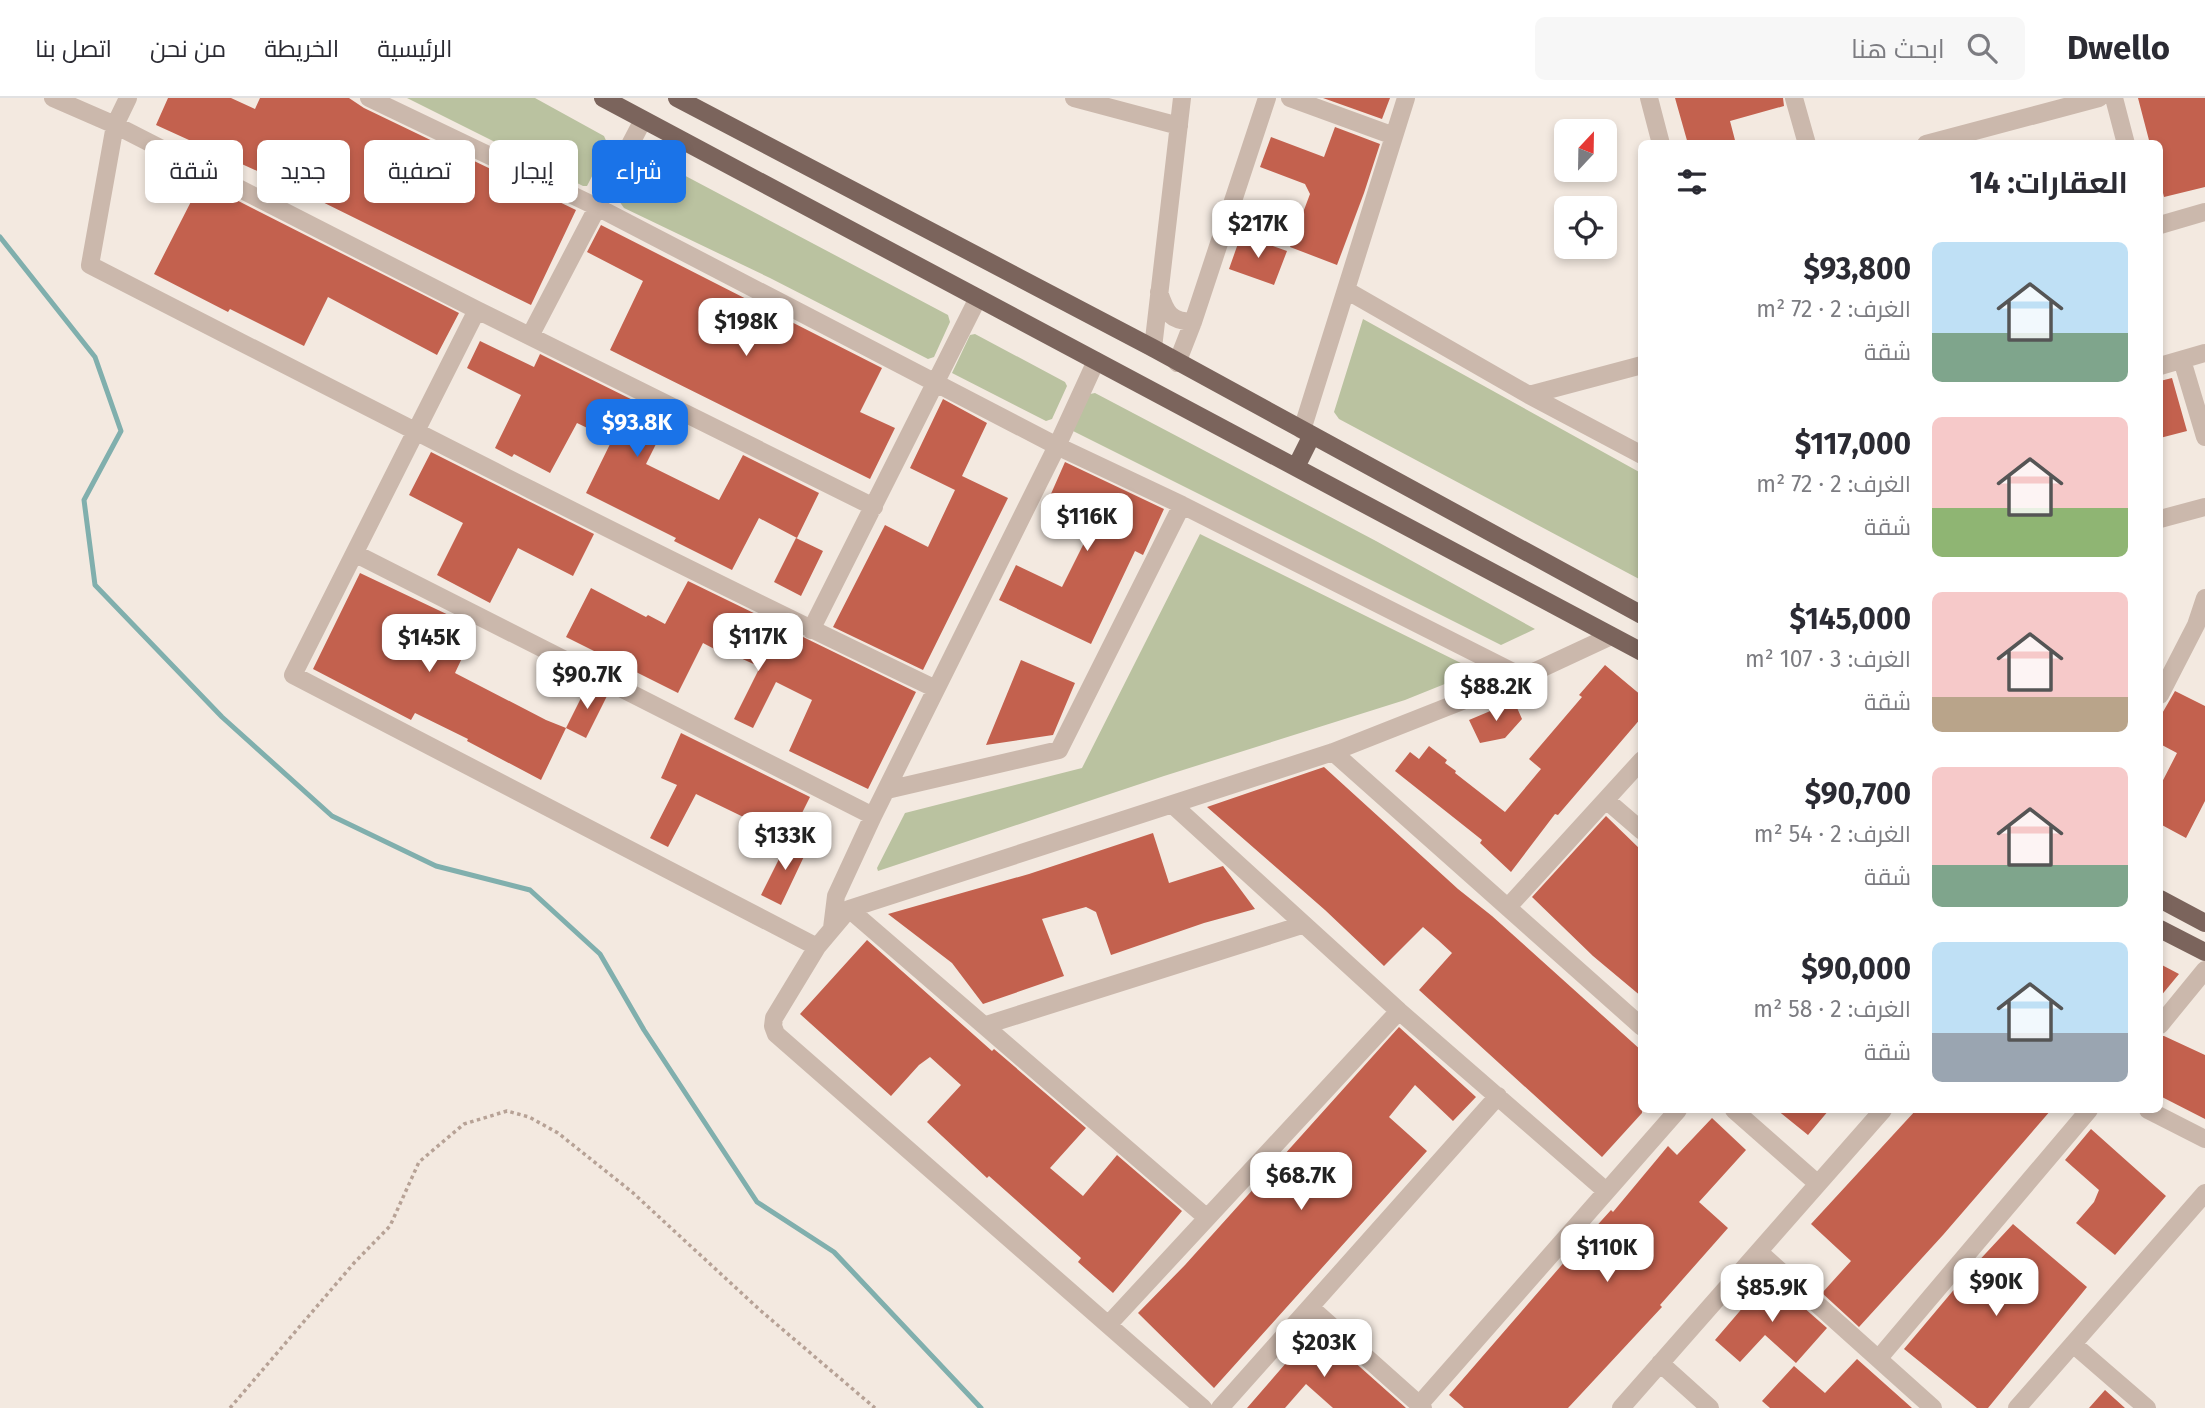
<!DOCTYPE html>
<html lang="ar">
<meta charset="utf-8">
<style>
body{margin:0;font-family:"Fira Sans",Cairo,sans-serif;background:#f7f7f7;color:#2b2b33;direction:rtl;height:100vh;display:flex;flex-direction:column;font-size:26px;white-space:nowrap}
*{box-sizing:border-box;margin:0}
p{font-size:23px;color:#7c7c81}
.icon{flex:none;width:38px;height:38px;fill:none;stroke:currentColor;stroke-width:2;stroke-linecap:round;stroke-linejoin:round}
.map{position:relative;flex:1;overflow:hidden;direction:ltr}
.panel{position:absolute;left:1638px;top:42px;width:525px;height:973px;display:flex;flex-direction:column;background:#fff;border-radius:10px;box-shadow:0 4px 10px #0003;direction:rtl}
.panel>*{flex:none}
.guide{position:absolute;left:21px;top:42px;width:665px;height:63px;direction:rtl;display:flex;gap:14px}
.needle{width:46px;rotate:22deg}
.tools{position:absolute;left:1554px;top:21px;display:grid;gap:14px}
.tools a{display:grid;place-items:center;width:63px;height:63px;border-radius:10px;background:#fff;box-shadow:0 4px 10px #0003;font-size:35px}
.price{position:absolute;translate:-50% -60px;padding:0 16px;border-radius:14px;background:#fff;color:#222;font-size:23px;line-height:46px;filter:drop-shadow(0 2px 4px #0008)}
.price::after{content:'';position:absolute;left:50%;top:42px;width:21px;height:16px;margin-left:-10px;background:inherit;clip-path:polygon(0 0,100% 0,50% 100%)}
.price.active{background:#1a73e8;color:#fff}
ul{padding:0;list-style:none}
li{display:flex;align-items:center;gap:21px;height:175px;padding:0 35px}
li span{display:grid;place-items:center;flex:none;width:196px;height:140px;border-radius:10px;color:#555}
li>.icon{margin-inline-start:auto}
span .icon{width:84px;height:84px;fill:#fffc;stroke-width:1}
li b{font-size:30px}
h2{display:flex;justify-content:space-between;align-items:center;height:84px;padding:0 35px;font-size:30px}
.tag{padding:0 24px;border-radius:10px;background:#fff;box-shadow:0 4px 10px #0003;font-size:24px;line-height:63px}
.tag.active{background:#1a73e8;color:#fff}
header{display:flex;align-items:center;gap:42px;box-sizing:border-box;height:98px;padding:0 35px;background:#fff;border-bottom:2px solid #e1e1e2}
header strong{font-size:33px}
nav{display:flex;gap:38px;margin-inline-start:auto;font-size:24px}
.search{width:490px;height:63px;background:#f7f7f7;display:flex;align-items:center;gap:18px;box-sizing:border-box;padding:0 24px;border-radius:10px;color:#7c7c81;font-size:26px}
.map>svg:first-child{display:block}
</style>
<header>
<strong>Dwello</strong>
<div class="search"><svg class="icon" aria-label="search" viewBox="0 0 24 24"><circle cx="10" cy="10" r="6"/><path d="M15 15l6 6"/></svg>ابحث هنا</div>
<nav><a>الرئيسية</a><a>الخريطة</a><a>من نحن</a><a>اتصل بنا</a></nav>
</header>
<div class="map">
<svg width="2205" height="1310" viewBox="0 0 2205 1310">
<rect width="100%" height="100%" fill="#f3e9e0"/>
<path fill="#bac2a0" d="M407 0H535L604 38 608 47 587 88H583Z
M644 56 948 217 950 224 934 259 928 261 770 180 624 110 619 103Z
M1363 221 1641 375V482L1339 321 1334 314Z
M975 236 1065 284 1067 288 1052 321 1046 323 952 275 970 237Z
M1095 295 1376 443 1535 531 1501 547 1073 333 1090 296Z
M1200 436 1477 573 1405 602 1164 678 878 773 877 770 905 715 1082 670Z"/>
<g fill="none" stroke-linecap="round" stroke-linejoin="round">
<path stroke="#80afad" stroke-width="5" d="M0 139 95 259 121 333 84 402 95 487 222 619 332 718 436 768 530 792 600 856 644 932 757 1104 834 1154 981 1310"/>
</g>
<path fill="#c3614e" d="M168 0H231L255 11 260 0H349L364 10 576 112 531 207 288 87 156 27Z
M1323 0H1390L1382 21Z
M1675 0H1783L1784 8 1730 23 1736 46H1688Z
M2138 0H2205V89L2164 99 2160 83V46H2150Z
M1335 29 1380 46 1364 95 1337 167 1290 149 1310 96 1305 86 1260 69 1271 39 1324 59Z
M201 84 459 215 437 257 328 199 304 248 230 211 228 214 154 176Z
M601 127 882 270 860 314 895 330 870 381 610 252 643 183 587 154Z
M1241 137 1287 153 1274 187 1229 171Z
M480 243 534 269 540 256 669 320 646 366 719 402 743 357 819 395 797 440 759 420 732 472 674 443 676 440 586 395 612 342 577 325 550 375 514 356 512 359 495 350 521 297 467 270Z
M2172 280 2187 333 2160 340V283Z
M943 301 987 325 962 378 1008 400 923 572 833 529 885 427 928 449 955 392 910 370Z
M431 354 594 436 573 478 518 450 490 505 437 477 463 425 409 397Z
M1065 364 1164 411 1143 457 1135 453 1091 546 999 502 1016 467 1062 489 1090 433 1043 414Z
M796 440 823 453 801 498 774 484Z
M360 475 476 530 455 575 546 622 566 630 541 682 467 643 468 641 415 615 411 622 313 571Z
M688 483 916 594 868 691 789 653 812 602 776 584 753 630 734 621 760 569 723 552 722 555 703 545 678 595 566 539 591 490 646 519 648 517 665 526Z
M1021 562 1075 585 1053 637 986 647Z
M1605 567 1642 598V619L1558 717 1555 716 1511 774 1480 745 1482 742 1395 673 1410 654 1419 661 1429 648 1447 662 1445 665 1456 673 1455 675 1505 714 1541 671 1529 661 1582 599 1579 597Z
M588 586 608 596 586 640 566 630Z
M2175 593 2205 608V703L2186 740 2160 726V688L2177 655 2160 646V619Z
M1514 603 1522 621 1505 640 1480 645 1469 622Z
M681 635 810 699 789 741 696 696 668 749 650 740 677 687 661 680Z
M1324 669 1458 791 1492 818 1642 953V1015L1602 1059 1419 892 1452 855 1438 842 1423 829 1384 868 1325 812 1207 709Z
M1606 718 1642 753V899L1593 858 1532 799Z
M1153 735 1169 785 1223 768 1255 811 1204 825 1111 857 1096 814 1086 809 1042 821 1064 878 983 906 952 865 888 816 1029 776Z
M789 741 808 750 781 807 761 797Z
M867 842 992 953 994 951 1086 1030 1050 1070 1083 1098 1117 1057 1182 1113 1113 1195 1078 1164 1081 1160 989 1078 987 1080 927 1024 961 987 930 959 919 967 891 998 800 916Z
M2160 866 2179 876 2160 899Z
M1399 929 1476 999 1453 1023 1415 987 1389 1019 1427 1053 1214 1290 1138 1215 1185 1167Z
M2160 938H2164L2205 957V1021L2160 998Z
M1777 1012H1829L1808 1037Z
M1916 1012H2051L1943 1137 1859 1229 1822 1195 1851 1163 1811 1126Z
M1712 1020 1746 1052 1699 1104 1728 1130 1660 1207 1662 1209 1568 1310H1464L1449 1297 1573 1154 1611 1112 1613 1114 1668 1048 1677 1057Z
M2091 1031 2166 1098 2115 1157 2076 1125 2094 1104 2099 1092 2065 1062Z
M2013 1126 2087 1189 1988 1310H1977L1904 1251 1973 1169Z
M1769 1179 1827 1230 1796 1265 1765 1237 1740 1264 1715 1242Z
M1314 1228 1406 1310H1333L1306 1286 1285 1310H1247L1299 1250 1296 1247Z
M1857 1261 1912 1310H1770L1762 1303 1794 1268 1825 1295Z
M2105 1292 2125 1310H2089Z"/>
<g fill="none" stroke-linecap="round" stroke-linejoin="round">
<path stroke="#b7a296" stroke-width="3.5" stroke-dasharray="3.5 3.5" stroke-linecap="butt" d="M230 1310 354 1165 390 1128 419 1064 464 1026 507 1013 529 1019 558 1035 632 1094 761 1213 875 1310"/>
<path stroke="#cbb8ac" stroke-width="18" d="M53 0 115 27 477 212 874 409
M128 0 115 27 90 167C371 311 651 455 936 591
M369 0 597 109 1057 348 1182 407 1523 579
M1074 0 1179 28
M1290 0 1394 38
M1649 0 1661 46
M1794 0 1807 46
M2114 0 2126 46
M1926 46 2099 0
M2160 127 2205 114
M1346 192 1529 297 1642 357
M1159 194C1166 215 1170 223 1193 224
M477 212 293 577 817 849
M530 238 643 22
M1153 250 1182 0
M2182 262 2205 339
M1177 265 1193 224 1267 0
M2160 268 2205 255
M1529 297 1642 267
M1302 332 1406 0
M2160 421 2205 409
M356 456 873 718
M811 532 978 200
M2160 597 2196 527 2205 500
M1333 654 1642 929
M887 692 1059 652 1182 407
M1606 702 1642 733
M1173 707 1399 913 1606 1093
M1508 809 1642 662
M849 811 1206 1119
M832 830 836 798 873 718 1057 348 1096 263
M986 927 1302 827
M2160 927 2205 872
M1734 1012 1818 1086
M2148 1012 2205 1041
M1759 1154 1933 1310
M1311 1210 1423 1310
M1108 1227 1399 913
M2073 1246 2147 1310
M1879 1260 2089 1012
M1660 1265 1710 1310
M1419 1307 1678 1012
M1203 1310 776 936 773 928 774 920 817 849 849 811 1333 654 1523 579 1611 538
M1220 1310 1498 998
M1621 1310 1883 1012
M2017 1310 2205 1095"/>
<path stroke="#7b645c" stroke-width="18" d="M603 0 1642 554
M677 0 1153 250 1642 517
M1296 369 1312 337
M2160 801 2205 825
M2160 831 2205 854"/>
</g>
</svg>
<div class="tools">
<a><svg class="needle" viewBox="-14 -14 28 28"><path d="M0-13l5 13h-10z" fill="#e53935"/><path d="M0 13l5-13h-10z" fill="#7c7c81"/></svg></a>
<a><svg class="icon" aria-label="locate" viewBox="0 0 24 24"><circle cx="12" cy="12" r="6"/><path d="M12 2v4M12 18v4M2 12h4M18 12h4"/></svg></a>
</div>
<b class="price" style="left:1258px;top:162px">$217K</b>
<b class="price" style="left:746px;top:260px">$198K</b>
<b class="price active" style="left:637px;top:361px">$93.8K</b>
<b class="price" style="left:1087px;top:455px">$116K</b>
<b class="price" style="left:758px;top:575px">$117K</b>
<b class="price" style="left:429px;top:576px">$145K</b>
<b class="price" style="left:587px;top:613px">$90.7K</b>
<b class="price" style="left:1496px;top:625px">$88.2K</b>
<b class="price" style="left:785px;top:774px">$133K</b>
<b class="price" style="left:1301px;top:1114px">$68.7K</b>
<b class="price" style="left:1607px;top:1186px">$110K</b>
<b class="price" style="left:1996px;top:1220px">$90K</b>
<b class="price" style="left:1772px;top:1226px">$85.9K</b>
<b class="price" style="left:1324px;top:1281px">$203K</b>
<div class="guide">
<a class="tag active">شراء</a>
<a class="tag">إيجار</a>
<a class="tag">تصفية</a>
<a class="tag">جديد</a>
<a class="tag">شقة</a>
</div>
<section class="panel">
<h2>العقارات: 14<svg class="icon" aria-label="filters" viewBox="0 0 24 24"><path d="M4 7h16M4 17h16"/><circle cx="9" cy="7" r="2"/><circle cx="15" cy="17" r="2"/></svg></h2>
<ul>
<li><span style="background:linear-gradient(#bfe0f5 65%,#7fa58c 0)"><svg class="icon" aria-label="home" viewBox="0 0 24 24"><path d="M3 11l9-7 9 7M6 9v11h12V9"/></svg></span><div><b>$93,800</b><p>الغرف: 2 · 72 m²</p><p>شقة</p></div></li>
<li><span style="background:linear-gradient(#f6c9c9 65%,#8fb573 0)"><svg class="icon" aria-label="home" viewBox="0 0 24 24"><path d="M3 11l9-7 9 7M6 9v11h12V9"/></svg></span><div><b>$117,000</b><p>الغرف: 2 · 72 m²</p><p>شقة</p></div></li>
<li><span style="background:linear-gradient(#f6c9c9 75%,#b9a48a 0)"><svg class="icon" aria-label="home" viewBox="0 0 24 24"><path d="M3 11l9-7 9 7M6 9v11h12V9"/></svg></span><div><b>$145,000</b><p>الغرف: 3 · 107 m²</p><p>شقة</p></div></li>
<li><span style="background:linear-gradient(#f6c9c9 70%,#7fa58c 0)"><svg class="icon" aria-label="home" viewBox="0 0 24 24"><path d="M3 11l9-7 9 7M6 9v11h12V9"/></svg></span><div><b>$90,700</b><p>الغرف: 2 · 54 m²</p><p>شقة</p></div></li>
<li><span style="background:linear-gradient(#bfe0f5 65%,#9aa5b1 0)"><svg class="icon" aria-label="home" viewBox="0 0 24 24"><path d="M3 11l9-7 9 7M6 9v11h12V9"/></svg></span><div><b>$90,000</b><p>الغرف: 2 · 58 m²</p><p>شقة</p></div></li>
</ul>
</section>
</div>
